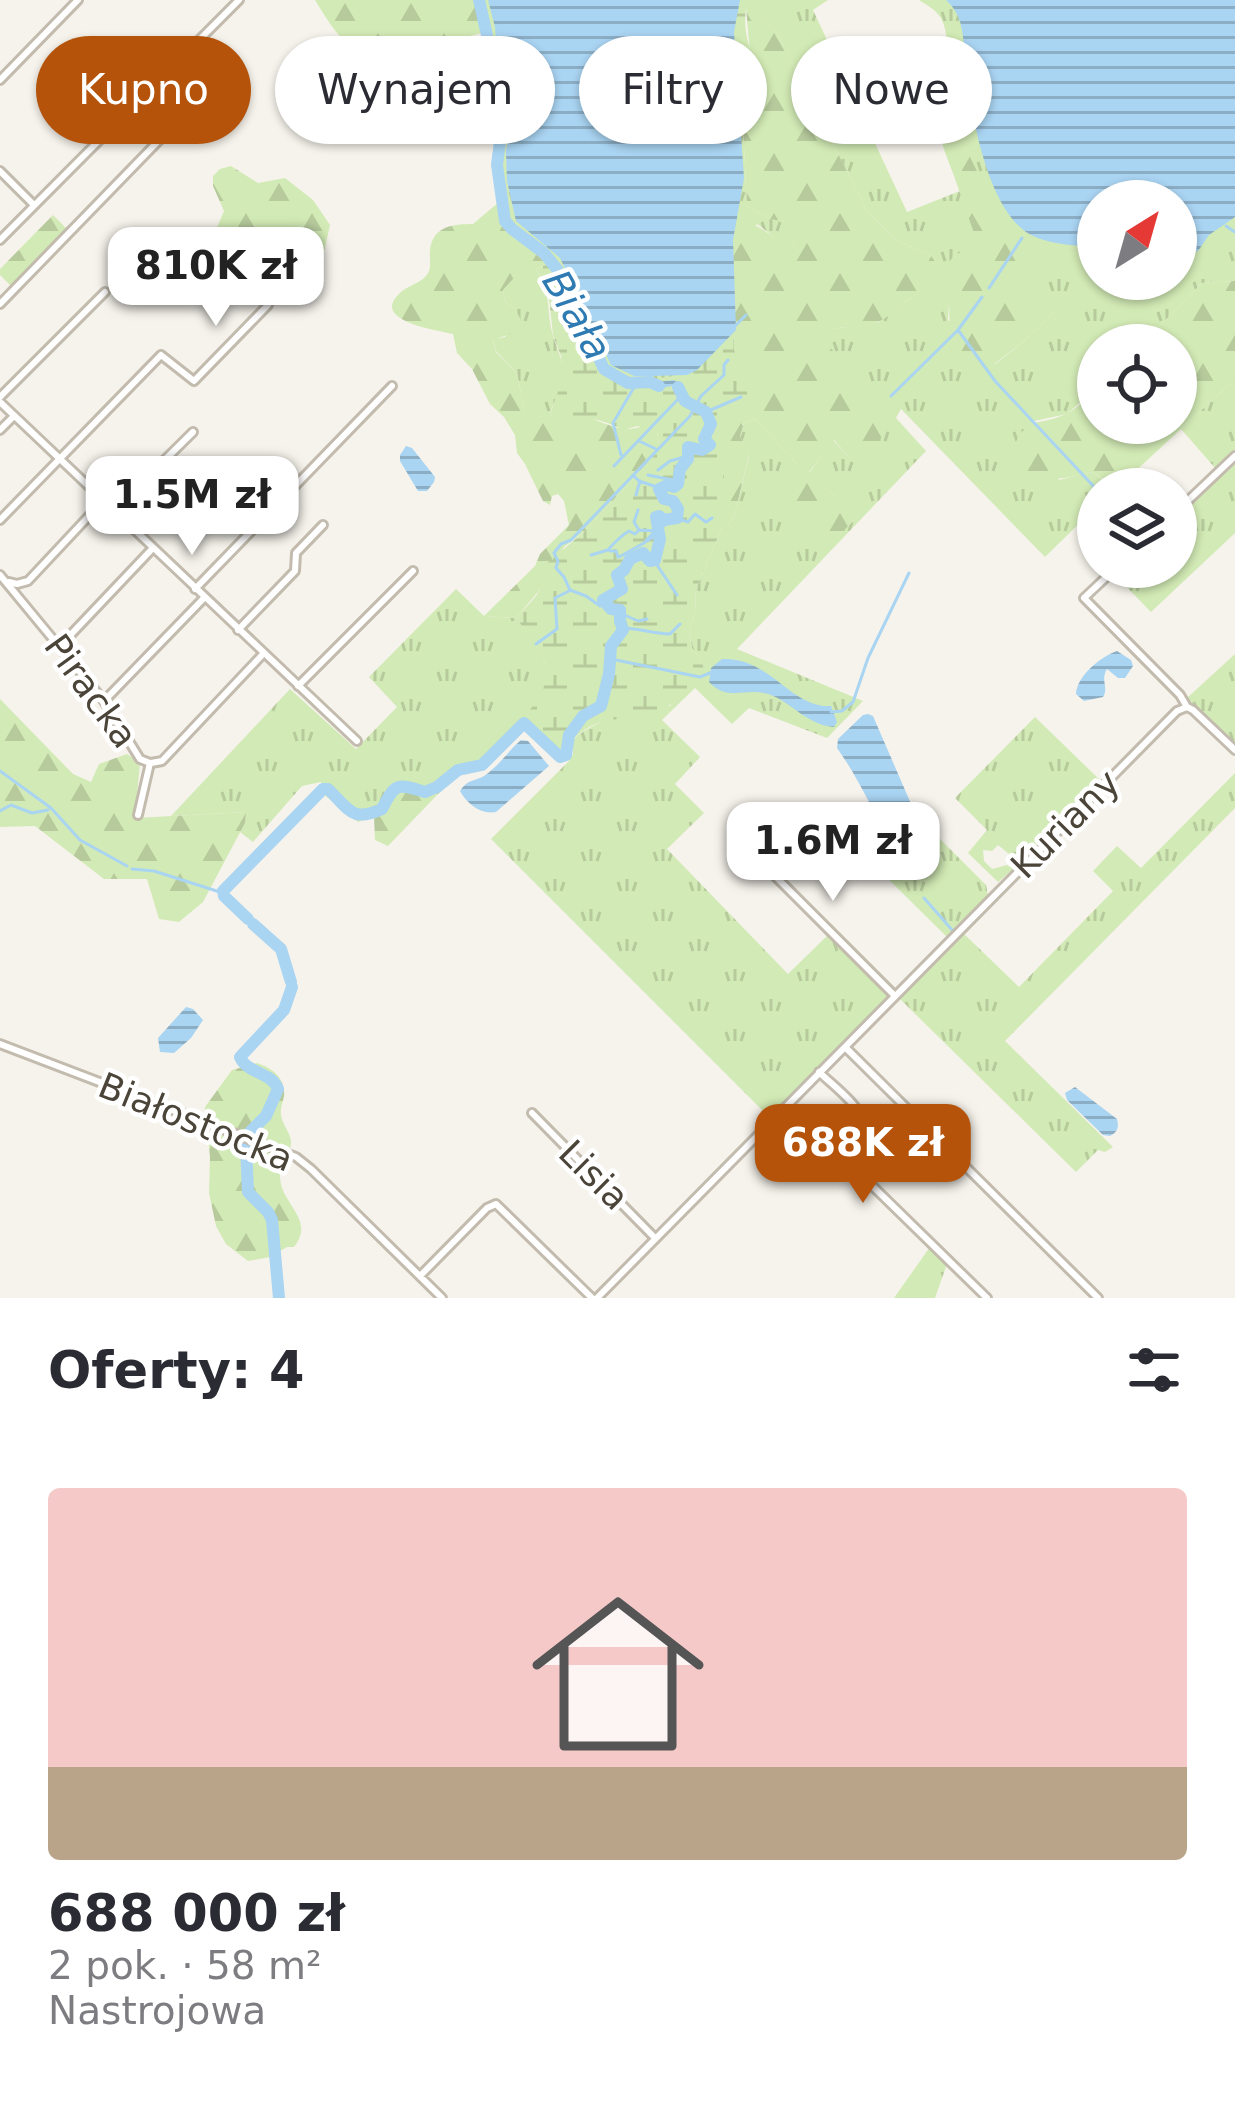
<!DOCTYPE html>
<html lang="pl">
<meta charset="utf-8">
<style>
body{margin:0;font-family:"DejaVu Sans",sans-serif;background:#f2f2f3;color:#2b2b33;height:100vh;display:flex;flex-direction:column;font-size:45px;white-space:nowrap}
*{box-sizing:border-box;margin:0}
p{font-size:39px;color:#7c7c81}
.icon{flex:none;width:66px;height:66px;fill:none;stroke:currentColor;stroke-width:2;stroke-linecap:round;stroke-linejoin:round}
.map{position:relative;height:1298px;overflow:hidden}
.side{display:flex;flex-direction:column;background:#fff;flex:1}
.side>*{flex:none}
.guide{position:absolute;left:36px;top:36px;width:1164px;height:108px;display:flex;gap:24px}
.needle{width:78px;rotate:37deg}
.fabs{position:absolute;left:1077px;top:180px;display:grid;gap:24px}
.fabs a{display:grid;place-items:center;width:120px;height:120px;border-radius:50%;background:#fff;box-shadow:0 3px 9px #0004;font-size:60px}
.price{position:absolute;translate:-50% -102px;padding:0 27px;border-radius:24px;background:#fff;color:#222;font-size:39px;line-height:78px;filter:drop-shadow(0 3px 6px #0008)}
.price::after{content:'';position:absolute;left:50%;top:72px;width:36px;height:27px;margin-left:-18px;background:inherit;clip-path:polygon(0 0,100% 0,50% 100%)}
.price.current{background:#b45309;color:#fff}
ul{padding:0;list-style:none}
li{display:grid;align-content:center;gap:24px;height:636px;padding:0 48px}
li+li{border-top:3px solid #e1e1e2}
li span{display:grid;place-items:center;height:372px;border-radius:12px;color:#555}
li>.icon{margin-inline-start:auto}
span .icon{width:216px;height:216px;fill:#fffc;stroke-width:1}
li b{font-size:51px}
h2{display:flex;justify-content:space-between;align-items:center;height:144px;padding:0 48px;font-size:51px}
.tag{padding:0 42px;border-radius:54px;background:#fff;box-shadow:0 3px 9px #0004;font-size:42px;line-height:108px}
.tag.current{background:#b45309;color:#fff}
.map>svg:first-child{display:block}
</style>
<div class="map">
<svg width="1235" height="1298" viewBox="0 0 1235 1298">
<defs>
<pattern id="grass-tufts" width="24" height="20" patternUnits="userSpaceOnUse" patternTransform="scale(3)"><rect width="24" height="20" fill="#d2eab5"/><path d="M3 7l-1-3M5 7V3M7 7l1-3M15 17l-1-3M17 17v-4M19 17l1-3" fill="none" stroke="#b6ca9c"/></pattern>
<pattern id="forest-firs" width="22" height="20" patternUnits="userSpaceOnUse" patternTransform="scale(3)"><rect width="22" height="20" fill="#d2eab5"/><path d="M5 1l3.5 6h-7zM16 11l3.5 6h-7z" fill="#b6ca9c"/></pattern>
<pattern id="wetland-marsh" width="20" height="14" patternUnits="userSpaceOnUse" patternTransform="scale(3)"><rect width="20" height="14" fill="#d2eab5"/><path d="M1 5h8M5 5V1M11 12h8M15 12V8" fill="none" stroke="#b6ca9c"/></pattern>
<pattern id="water-rules" width="6" height="5" patternUnits="userSpaceOnUse" patternTransform="scale(3)"><rect width="6" height="5" fill="#a9d4f2"/><path d="M0 2.5h6" fill="none" stroke="#8caec5"/></pattern>
</defs>
<rect width="100%" height="100%" fill="#f6f3ec"/>
<path fill="url(#grass-tufts)" fill-rule="evenodd" d="M476 0H828L813 10 907 212 960 191C954 173 944 154 940 135 935 104 957 48 941 18 936 10 927 5 919 0H1235V281L1202 283 1141 345H1098V387L1067 414 1034 421 1059 480 1093 472 1114 489H1098V505L1045 557 901 409 896 418 926 451 737 649 863 701 827 738 749 708 732 724 695 688 662 720 700 757 675 784 704 813 667 849 788 974 829 934 890 995 769 1117 491 839 569 761 573 754V740C599 715 636 713 670 706L702 661 692 648 689 631 695 613 696 589 723 525H728L734 518 749 455 740 436 744 423 755 419 798 465 819 554 857 517 809 473 833 440 859 468 819 337 827 330 879 322 919 292 931 256 895 239 867 211 776 31 740 3C734 35 731 74 742 106L747 206 770 219 787 222 796 239 794 246 782 243 757 224 735 245 703 371 642 387 597 368 547 264 503 224 492 162 500 107 485 53ZM1098 201H1176V279H1098ZM963 251 1054 312 1023 342 995 364 948 320 952 258Z
M522 268 536 269C552 295 546 306 552 332 556 348 565 362 563 379 561 392 553 402 550 414L554 418 533 416 524 409 517 373 496 351 493 339 505 337 515 309 505 302 503 290Z
M1235 379V533L1151 612 1108 568 1176 567V505L1216 469 1181 429Z
M456 589 484 616 516 618C532 639 557 664 544 692 538 705 526 712 523 727L481 770 457 776 438 794 423 797 407 790 386 811 358 822 323 794 321 782 302 786 253 842 240 832 245 823V812L171 816 290 689 356 749 397 707 369 677Z
M1235 654V745L1187 698Z
M1035 717 1101 781 1020 863 998 845 992 851 983 850 984 861 992 869 1007 865 1013 869 998 882 968 853 987 830 955 798Z
M1235 773V808L1005 1041 1113 1147 1105 1152 1098 1150 1076 1172 899 998 963 933 1019 987 1113 891 1093 871 1117 846 1141 868Z
M927 826 986 885 988 895 947 937 881 872Z
M930 1247 947 1264 935 1298H894Z"/>
<path fill="url(#forest-firs)" d="M315 0H476L483 33C464 37 453 40 441 55 442 71 438 85 440 102L426 104 418 76 401 50C391 51 380 54 371 54 345 53 327 19 315 0Z
M746 7 776 31 867 211 895 239 931 256 939 267 933 288C905 295 894 317 875 323 857 329 835 323 820 337L896 417 859 469 834 440 809 472 835 497 860 498 857 517 820 555 773 510 798 465 755 419 744 423 740 436 749 454 734 518 728 525H723L717 521V450L735 380 722 281 735 245 738 225 742 219C761 226 774 240 794 246L796 239 789 232 786 222 770 219 747 206 742 106 738 89 759 84 763 79 750 54Z
M946 81 957 84 962 91V141L1011 240 1039 252 1045 260 1026 293 1055 311 1023 342 994 364 966 357 950 338 948 264 952 258 963 251 974 233 940 136V114Z
M231 166 258 183 285 178 313 200 330 225 322 261 312 267 278 262 249 264C239 252 225 242 216 230L224 211 213 186V176L220 169Z
M499 202 503 224 547 264 536 269H522L503 290 505 302 515 309 521 320 516 332 493 340 496 352 517 373 524 409C547 426 560 409 582 415 596 419 615 430 629 429 645 428 639 423 657 433L660 449 585 531 564 547 543 586 516 618 484 616 535 566 540 554 569 525 564 501 558 494 552 496 550 505 543 501 525 464 517 453 515 435 504 417 490 404 472 369 457 353 453 334C437 330 369 321 400 293 407 286 418 284 425 277 433 269 429 260 430 250 433 226 453 224 473 224Z
M53 215 68 230 12 287 0 275V269Z
M1235 281V379L1116 489 1093 472C1061 480 1044 484 1015 465L1011 452C1028 413 1035 428 1066 414 1078 408 1089 396 1098 387V423H1176V345H1141L1202 283Z
M0 699 73 774 91 782 99 764 127 754 140 763 135 818 246 812 245 823 203 902 179 922 159 919 147 879H104L35 826 0 827Z
M407 790 423 797 438 794 388 846 375 840 374 817 386 811 393 792Z
M257 1063C272 1068 286 1078 284 1096 283 1102 280 1108 281 1115 282 1124 290 1132 291 1141 292 1155 280 1165 280 1177 281 1205 316 1219 294 1247H287L270 1257 248 1261 226 1244 216 1226 209 1193 210 1157 205 1107 232 1070Z"/>
<path fill="url(#wetland-marsh)" d="M683 0H748C740 28 750 54 763 79L759 84 738 89 744 178 733 240 734 350 737 357 752 375 745 413 723 433 722 445 725 471 720 498 723 525 696 589 695 613 689 631 692 648 702 661 704 671C695 683 668 711 654 714 617 723 597 712 568 745V752L563 758 524 723 523 719C561 672 550 663 516 618 528 604 549 588 543 569L546 564 585 531 660 449 657 433 638 426 623 430C606 420 573 412 554 418L550 414 563 378 561 356 553 335 548 289 536 269 547 264 563 278 600 359C625 393 651 376 687 375Z"/>
<path fill="url(#water-rules)" d="M488 0H740L734 32 744 178 733 240 736 330 697 370 687 375 652 376 656 382 674 380 680 385 685 401 672 386 655 389 648 382 651 376H634L611 365 560 258 516 221 507 181 506 151 514 109 497 55 495 27Z
M946 0H1235V217L1209 235 1198 251 1176 258V201H1098V248C1076 245 1045 245 1026 232 985 203 970 107 965 60 963 37 964 16 946 0Z
M125 43 131 51 152 66V70L137 85 106 55 109 50Z
M406 446 412 448 435 477 434 482 427 491H418L400 461V455Z
M1117 651 1131 660 1133 666 1125 678H1118L1107 669C1100 680 1109 688 1103 697L1084 701 1076 694C1077 676 1100 657 1117 651Z
M722 659C771 657 790 708 831 706L837 722 834 727C805 725 787 697 764 693 744 689 726 701 709 682L711 668Z
M868 714 873 716 918 820 911 839 903 847 890 843C873 811 858 777 837 748L838 739 863 715Z
M521 740 528 741 549 766 496 812C481 815 467 804 460 791 468 779 473 782 484 776 498 767 509 750 521 740Z
M186 1007 193 1009 203 1020 191 1038 174 1053 160 1052 158 1038Z
M1075 1087 1117 1119C1119 1127 1118 1132 1110 1136L1103 1135 1067 1100 1065 1093Z"/>
<g fill="none" stroke-linecap="round" stroke-linejoin="round">
<path stroke="#a9d4f2" stroke-width="3" d="M1226 226 1235 232
M989 288 1022 238
M982 297 958 330 995 381 1098 491
M735 326 746 315
M891 396 958 330
M706 412 741 397
M639 441 656 449
M621 455 613 423 636 384
M614 466 683 394
M658 470 670 461 688 456
M633 475 639 481 660 488
M648 475 678 481
M636 495 640 481
M638 510 634 522 639 530
M677 518 688 522 695 514 706 522 712 518
M647 541 658 534
M610 551H616L618 557 621 556 644 543 655 531
M591 555 608 550C614 543 622 535 629 531L635 534 639 530 657 531 671 520
M656 557 657 565 677 595
M604 603 600 606 586 596 570 590 564 577 556 568 558 561 554 553 561 544 571 540 690 416 701 396 724 375V365L728 360
M622 614 638 621 647 619
M624 628C640 629 653 633 670 634L680 624
M536 644 557 629 555 598 569 591
M611 659 700 677 710 673
M831 712 842 711 853 702 868 658 909 573
M0 771 51 808 80 840 127 866
M0 811 11 805 32 813 48 810
M132 869 154 871 223 893
M924 898 953 931"/>
<path stroke="#a9d4f2" stroke-width="12" d="M479 0 504 110 497 165 505 221 512 229 544 253 557 269 604 369 628 383 650 382 659 386
M248 919 224 896 223 891 323 789H328C349 809 352 823 382 809 395 783 397 783 425 792L437 787 458 770 482 765 524 723 560 757 566 755 569 735 583 716 601 706 609 674 611 646 623 630 620 621V610L611 609 603 600 622 589 617 575 624 570 630 559 643 553 650 561 655 560 660 539 656 517 659 516 664 520 677 518 678 509 673 501 664 499 659 489 667 485 674 487 678 484 680 469 688 459V447L702 450 710 445 704 439 711 424 706 412 685 401 678 387
M253 924 281 949 291 982
M250 1132 266 1116 278 1089C272 1072 247 1074 240 1057L284 1010 292 987
M246 1145 248 1192 268 1212 272 1220 279 1298"/>
<g stroke="#c2bbae" stroke-width="12">
<path id="street" d="M0 80 78 0
M0 171 34 205
M0 240 239 0
M0 304 171 128
M0 397 105 292
M0 402 357 741
M0 430 14 416
M113 511 193 432
M1176 512 1235 456
M0 520 161 355 194 381 268 305
M1117 567 1084 598 1180 695 1187 707
M0 575 104 701 140 759 150 763 138 815
M9 582 17 584 28 581 103 501
M195 589 392 386
M238 630 295 571 296 553 323 525
M60 646 152 549
M298 686 413 571
M104 701 204 598
M151 763 162 761 263 654
M741 842 895 996
M0 1044 296 1157 311 1169 442 1298
M845 1047 1098 1298
M819 1072C838 1090 861 1106 869 1131L850 1159 852 1166 987 1298
M532 1113 655 1238
M420 1276 487 1208 496 1204 592 1298
M597 1298 1177 711 1187 707 1193 710 1235 750"/>
</g>
<use href="#street" stroke="#fff" stroke-width="6"/>
</g>
<g text-anchor="middle" dominant-baseline="central" stroke-width="9" stroke-linejoin="round" paint-order="stroke">
<g font-size="36" fill="#4b4439" stroke="#fff">
<text transform="translate(91 691) rotate(54)">Piracka</text>
<text transform="translate(1065 824) rotate(-45)">Kuriany</text>
<text transform="translate(196 1122) rotate(22)">Białostocka</text>
<text transform="translate(594 1175) rotate(45)">Lisia</text>
</g>
<g font-size="39" font-style="italic" fill="#2e7ab2" stroke="#fff">
<text transform="translate(577 315) rotate(60)">Biała</text>
</g>
</g>
</svg>
<div class="fabs">
<a><svg class="needle" viewBox="-14 -14 28 28"><path d="M0-13l5 13h-10z" fill="#e53935"/><path d="M0 13l5-13h-10z" fill="#7c7c81"/></svg></a>
<a><svg class="icon" aria-label="locate" viewBox="0 0 24 24"><circle cx="12" cy="12" r="6"/><path d="M12 2v4M12 18v4M2 12h4M18 12h4"/></svg></a>
<a><svg class="icon" aria-label="layers" viewBox="0 0 24 24"><path d="M12 4l9 5-9 5-9-5zM3 14l9 5 9-5"/></svg></a>
</div>
<b class="price" style="left:216px;top:329px">810K zł</b>
<b class="price" style="left:192px;top:558px">1.5M zł</b>
<b class="price" style="left:833px;top:904px">1.6M zł</b>
<b class="price current" style="left:863px;top:1206px">688K zł</b>
<div class="guide">
<a class="tag current">Kupno</a>
<a class="tag">Wynajem</a>
<a class="tag">Filtry</a>
<a class="tag">Nowe</a>
</div>
</div>
<section class="side">
<h2>Oferty: 4<svg class="icon" aria-label="filters" viewBox="0 0 24 24"><path d="M4 7h16M4 17h16"/><circle cx="9" cy="7" r="2"/><circle cx="15" cy="17" r="2"/></svg></h2>
<ul>
<li><span style="background:linear-gradient(#f6c9c9 75%,#b9a48a 0)"><svg class="icon" aria-label="home" viewBox="0 0 24 24"><path d="M3 11l9-7 9 7M6 9v11h12V9"/></svg></span><div><b>688 000 zł</b><p>2 pok. · 58 m²</p><p>Nastrojowa</p></div></li>
</ul>
</section>
